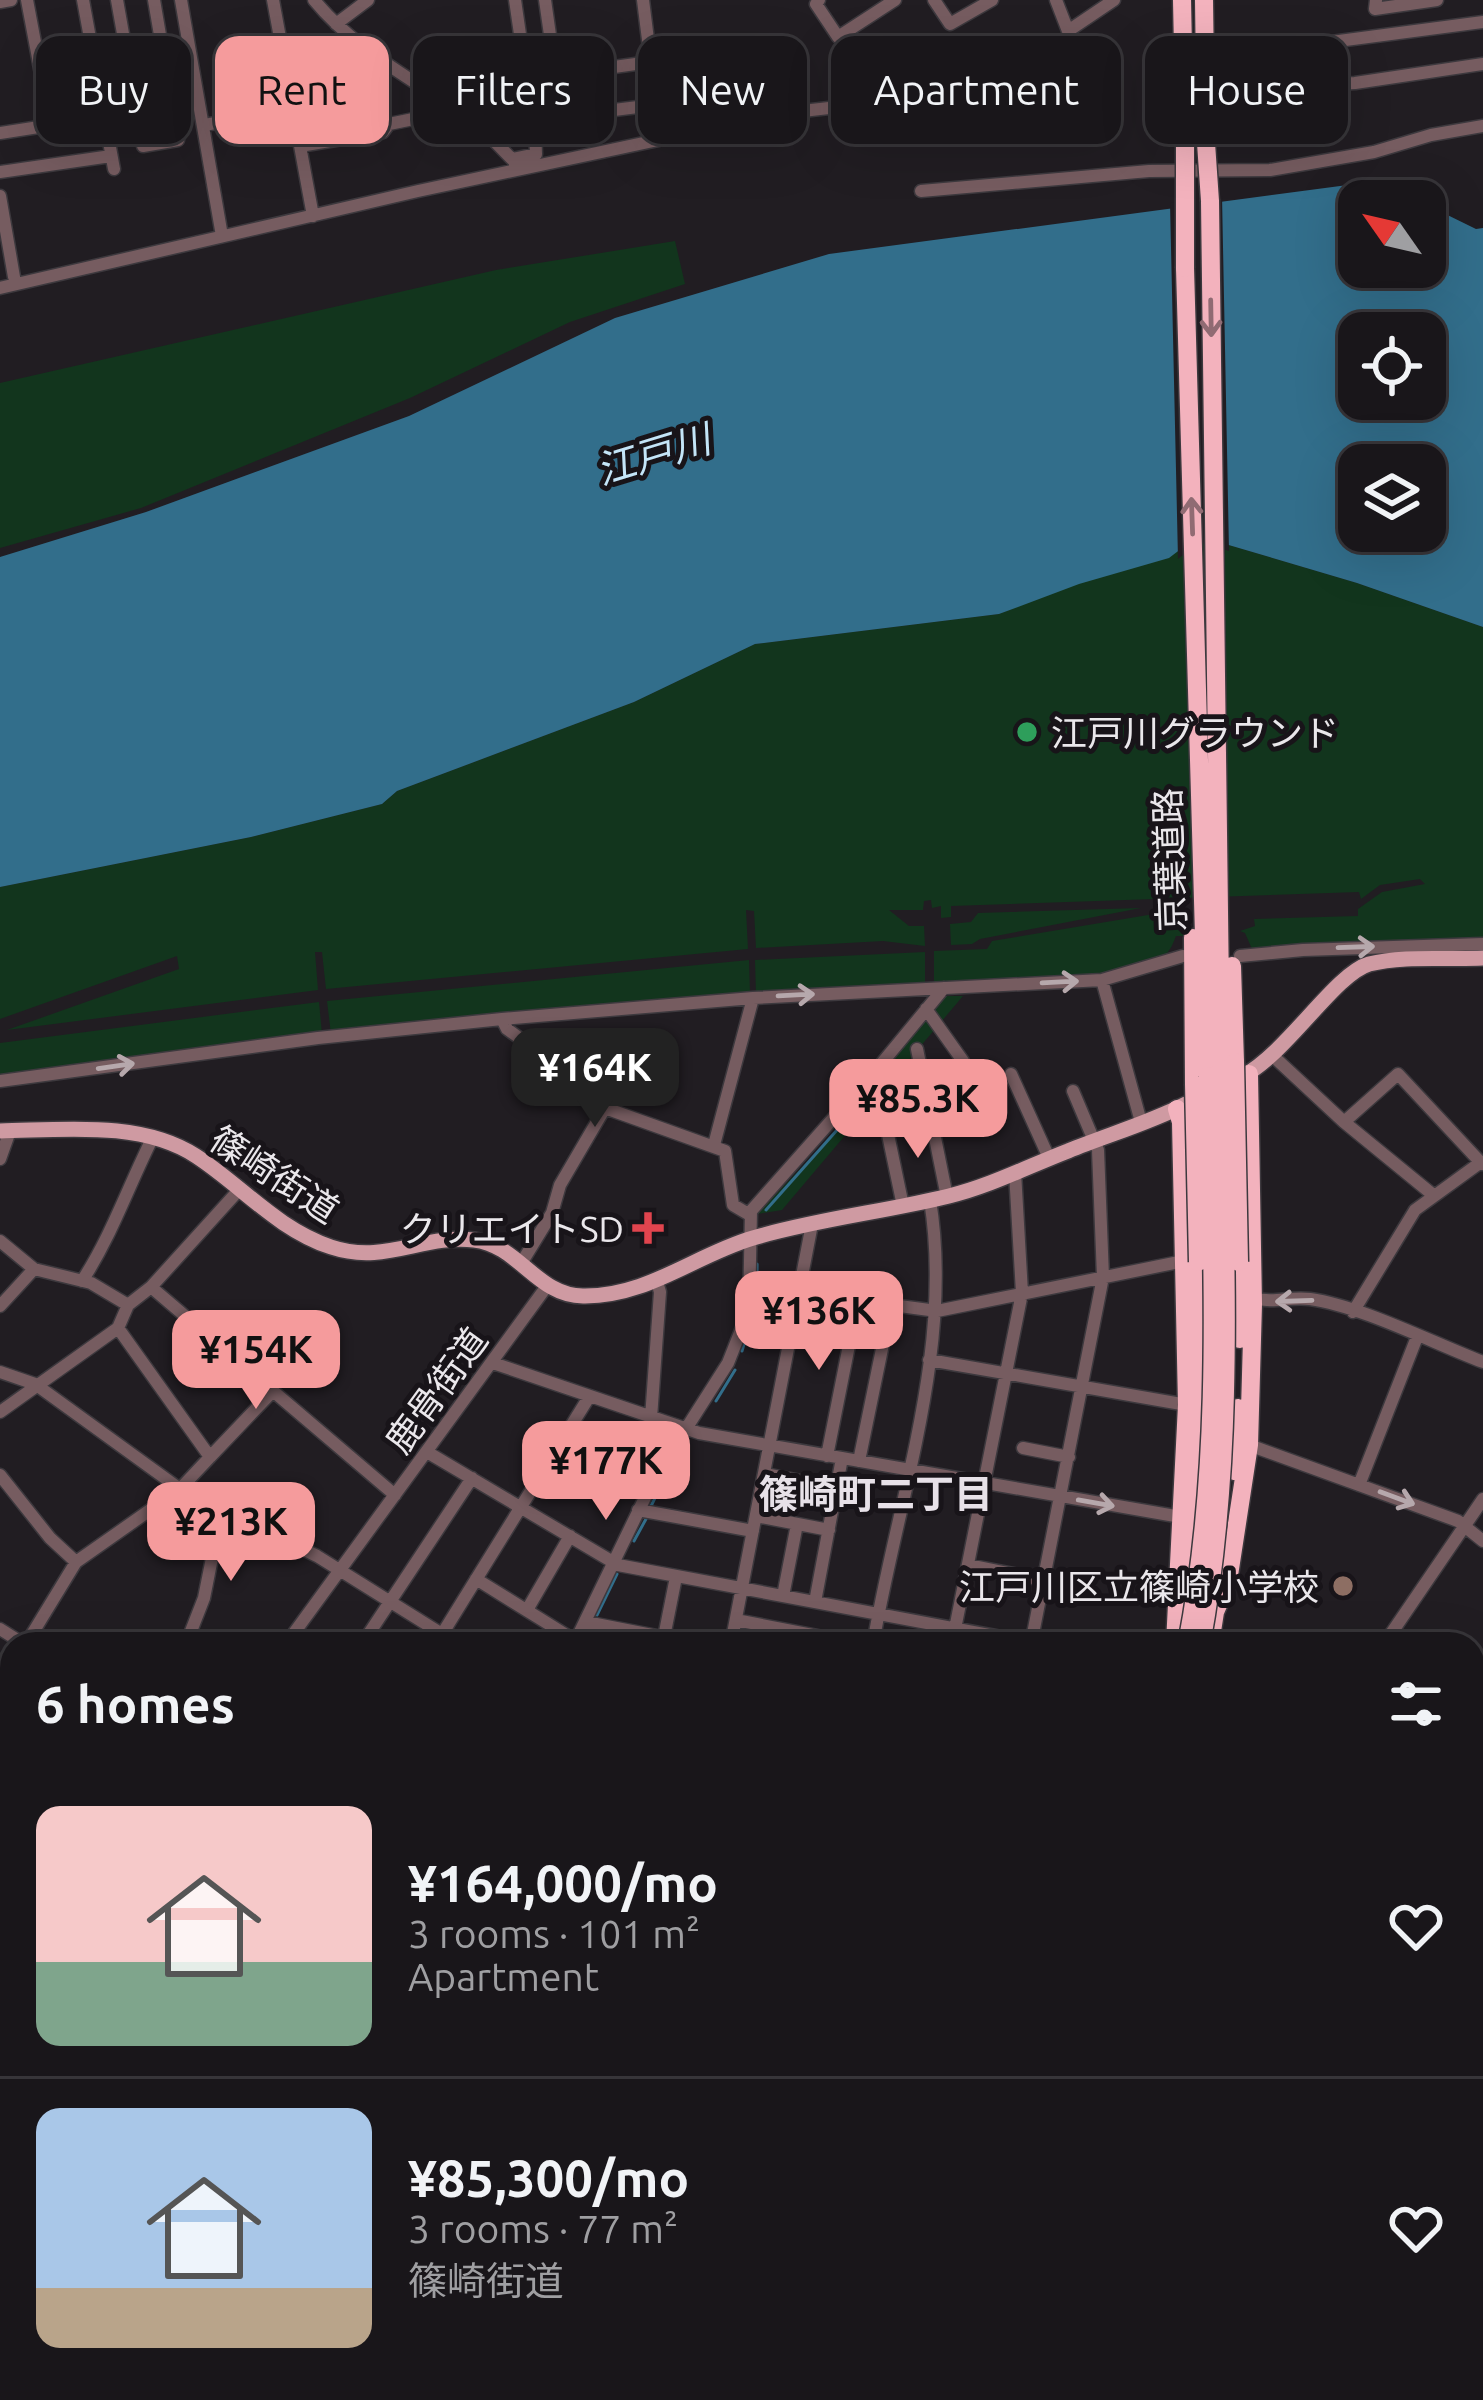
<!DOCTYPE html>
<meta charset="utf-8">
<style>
body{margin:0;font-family:Ubuntu,"Noto Sans JP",sans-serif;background:#262327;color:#f1f3f6;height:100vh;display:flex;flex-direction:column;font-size:45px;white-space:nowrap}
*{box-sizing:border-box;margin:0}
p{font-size:39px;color:#9f9fa2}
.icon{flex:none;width:66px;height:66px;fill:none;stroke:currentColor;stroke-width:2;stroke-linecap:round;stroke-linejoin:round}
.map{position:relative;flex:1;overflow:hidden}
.drawer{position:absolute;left:0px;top:1632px;width:1485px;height:768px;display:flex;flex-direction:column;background:#19161a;border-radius:36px 36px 0 0;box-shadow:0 12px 48px #0002,0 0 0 3px #373539}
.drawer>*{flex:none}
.top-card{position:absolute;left:36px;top:36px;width:1413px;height:108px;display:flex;gap:24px}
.needle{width:78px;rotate:304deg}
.controls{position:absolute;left:1338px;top:180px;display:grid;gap:24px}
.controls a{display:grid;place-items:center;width:108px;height:108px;border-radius:24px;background:#19161a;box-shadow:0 12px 48px #0002,0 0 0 3px #373539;font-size:60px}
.price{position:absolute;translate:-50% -102px;padding:0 27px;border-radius:24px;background:#f59b9c;color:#111;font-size:39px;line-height:78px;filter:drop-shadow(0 3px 6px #0008)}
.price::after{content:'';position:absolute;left:50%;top:72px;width:36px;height:27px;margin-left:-18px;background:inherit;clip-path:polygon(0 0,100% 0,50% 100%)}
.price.on{background:#222;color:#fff}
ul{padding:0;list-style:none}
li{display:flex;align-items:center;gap:36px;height:300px;padding:0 36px}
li+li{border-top:3px solid #373539}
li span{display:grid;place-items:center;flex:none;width:336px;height:240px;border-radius:24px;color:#555}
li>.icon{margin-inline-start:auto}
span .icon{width:144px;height:144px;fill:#fffc;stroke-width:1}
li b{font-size:51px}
h2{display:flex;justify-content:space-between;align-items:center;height:144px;padding:0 36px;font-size:51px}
.tag{padding:0 42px;border-radius:24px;background:#19161a;box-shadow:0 12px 48px #0002,0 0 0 3px #373539;font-size:42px;line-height:108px}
.tag.on{background:#f59b9c;color:#111}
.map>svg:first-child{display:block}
</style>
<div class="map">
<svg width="1483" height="2400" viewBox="0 0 1483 2400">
<rect width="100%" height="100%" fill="#211d22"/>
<path fill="#12351d" d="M675 241 685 284 570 322 410 398 141 508 0 548V383L496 270Z
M1198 536 1357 583 1483 627V940L1252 949 1245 933 1240 931 1255 926 1254 919 1358 916V909L1382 892 1425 884 1420 879 1380 885 1361 899 1359 892 951 906V917L941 918V906L932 908 931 900 924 901 923 910H889L909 926H924L925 946 883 941 756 948 754 911 746 910 748 949 326 989 322 952H315L318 990 7 1030 179 969 177 956 0 1019V887L251 837 382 804 397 791 634 702 755 644 999 614Z
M1141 908 980 939 972 944 951 945 950 924 971 922 978 913Z
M1148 915 1183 916V936H1176C1174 941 1171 949 1167 953 1137 982 981 982 934 984V951L987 949 992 941Z
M925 952V984L756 994 755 960Z
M749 960 750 994 331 1034 327 1001Z
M943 996H963L782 1210 757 1214 827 1141Z
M319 1002 322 1034 0 1077V1043Z"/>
<path fill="#326e8b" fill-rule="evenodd" d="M1378 181 1418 201H1359V267H1425V204L1476 229 1483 228V627L1357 583 1198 536 1169 558 1079 584 999 614 755 644 634 702 397 791 382 804 251 837 0 887V557L146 512 409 416 615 318 829 254ZM1359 333H1425V399H1359ZM1359 465H1425V531H1359Z"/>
<path fill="#211d22" d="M1222 196 1229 551 1199 542 1178 559 1170 203Z"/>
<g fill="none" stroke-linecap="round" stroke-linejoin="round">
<path stroke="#326e8b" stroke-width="3" d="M766 1210 893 1067
M757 1264V1277
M742 1351 750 1324
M716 1401 735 1370
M651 1506 662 1484
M634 1541 646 1519
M597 1615 617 1574
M583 1644 587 1634
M199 2400 205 2388"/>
<g stroke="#3d393e" stroke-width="15">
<path id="minor" d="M27 0 45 95
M83 0 114 169
M117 0 143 146 178 140 154 0
M181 0 222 236
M273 0 313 216
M314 0C355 50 414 80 466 116 484 128 499 147 515 162V169
M515 0 522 48
M545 0 552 49
M643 0 660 135
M819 0 816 4 838 37 895 0
M934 0 950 24 992 0
M1056 0 1068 31
M1376 0 1375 9 1437 0
M0 2 11 0
M336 24 368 0
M1247 53 1483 22
M650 62 585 71 590 113 654 105
M1244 89 1355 83 1483 64
M1085 91 1094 121
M204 125 293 110
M0 133 103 117
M300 146 383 132 389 124 457 110
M512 159 536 154 533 77
M0 172 111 156
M921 191 1149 171 1270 170 1374 152 1431 135 1483 126
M0 196 14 277
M0 288 418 191 785 113 952 94 1019 100 1061 99 1085 91 1068 31 1114 0
M1240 956 1303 950 1483 944
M1102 980 1141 1122
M926 1009 963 1061
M502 1019 507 1029 597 1094 605 1108 725 1151 733 1205 750 1215
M917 1049 947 1197
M1274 1057 1344 1122 1432 1194
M1011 1074 1049 1158
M0 1081 318 1038 502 1019 753 998 1102 980 1183 956
M1344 1122 1398 1074 1482 1164
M886 1125 903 1206
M714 1145 753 998
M0 1159 10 1131
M0 1241 34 1269 91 1283 128 1305
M522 1262 552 1213 560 1185 605 1108
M82 1281C111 1237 128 1187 152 1139
M749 1286 937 1311 1184 1261
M151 1287 395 1495
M1253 1298C1275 1304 1290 1296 1310 1299 1361 1306 1433 1343 1483 1362
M0 1306 34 1269
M1353 1312 1415 1210 1481 1162
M929 1360 1187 1405
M493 1363 699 1433 1181 1517
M0 1372 35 1384 180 1489 317 1556 458 1644
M0 1412 118 1328
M651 1418 660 1292 657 1282
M1249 1445 1458 1521 1483 1541
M1023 1448 1069 1457
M427 1452 618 1565 1038 1644
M827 1456 858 1300
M210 1457 271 1393
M859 1461 891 1305
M765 1474 837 1488
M0 1475 50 1538 76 1562
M1359 1485 1417 1337
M638 1510 753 1531
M756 1516 829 1530
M968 1565 1043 1580
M476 1579 576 1641
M783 1596 797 1524
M815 1602 842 1458
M527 1610 570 1536
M736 1620 859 1644
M586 1622 698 1644
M0 1629 24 1644
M664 1637 676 1577
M26 1644 76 1562 180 1489 210 1457 118 1328 128 1305 151 1287 238 1191
M186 1644 204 1598 222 1508
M286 1644 547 1286
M362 1644 472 1478
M436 1644 589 1397
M574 1644 654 1479 728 1363 749 1310 751 1211 877 1069 944 988
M731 1644 812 1224
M873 1644C898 1498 954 1348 930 1200
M952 1644 1022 1293 1015 1172
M1031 1644 1103 1277 1098 1150 1073 1091
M1384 1644 1483 1499
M0 1690 12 1669
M1473 1695 1483 1697
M0 1762 12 1768
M1473 1899 1483 1850
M0 1924 12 1931
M1473 2026 1483 2028
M0 2034 12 2018
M0 2085 12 2091
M0 2175 12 2157
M1473 2180 1483 2182
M0 2261 12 2265
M1473 2332 1483 2334
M439 2388 478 2400
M968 2388 1014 2400
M6 2400 12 2378
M189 2400 195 2388
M282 2400 285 2388
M585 2400 587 2388
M731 2400 733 2388
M878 2400 881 2388
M1218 2400 1220 2388
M1374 2400 1376 2388"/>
</g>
<g stroke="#3d393e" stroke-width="18">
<path id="major" d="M1243 1076C1287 1053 1335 974 1369 964 1404 955 1447 960 1483 958
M0 1131C62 1130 141 1120 196 1156 242 1186 277 1229 331 1247 385 1265 423 1234 474 1240 519 1245 537 1296 583 1296 647 1297 695 1255 753 1238 817 1219 884 1212 949 1196 990 1186 1029 1166 1068 1151 1107 1135 1149 1123 1186 1104"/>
</g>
<g stroke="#3d393e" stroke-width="21">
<path id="highway" d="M1182 0 1185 144
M1204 0 1206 143
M1210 201 1221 1069
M1185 268 1208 1076
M1193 938 1194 1084
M1232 966 1235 1062
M1239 1262 1240 1339
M1234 1471 1238 1408
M1190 1562 1199 1452 1198 1262
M1175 1644 1187 1405 1181 1122 1177 1109
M1210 1644 1215 1612 1228 1582 1249 1445 1253 1304 1249 1074
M1037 2400 1039 2388
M1051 2400 1053 2388"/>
</g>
<use href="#minor" stroke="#765c60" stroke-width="12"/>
<use href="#major" stroke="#cf9aa2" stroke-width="15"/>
<use href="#highway" stroke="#f3b2bd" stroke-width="18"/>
<g stroke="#3d393e" stroke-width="21" stroke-linecap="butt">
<path id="highway-bridge" d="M1206 143 1210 201
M1185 144V268
M1235 1062 1239 1262
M1194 1084 1198 1262
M1187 1644C1223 1456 1212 1266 1208 1076
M1201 1644C1236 1454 1225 1261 1221 1069"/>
</g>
<use href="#highway-bridge" stroke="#f3b2bd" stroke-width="18"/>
</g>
<defs><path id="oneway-shaft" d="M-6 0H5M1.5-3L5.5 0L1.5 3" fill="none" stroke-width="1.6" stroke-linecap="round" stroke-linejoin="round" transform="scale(3)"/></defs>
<g stroke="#906b73">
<use href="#oneway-shaft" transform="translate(1211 318) rotate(89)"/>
<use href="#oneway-shaft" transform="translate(1192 516) rotate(-92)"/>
</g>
<g stroke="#b6a8ac">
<use href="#oneway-shaft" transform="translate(1356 947) rotate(-2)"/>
<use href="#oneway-shaft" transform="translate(1060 982) rotate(-3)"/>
<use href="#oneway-shaft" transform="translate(796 995) rotate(-3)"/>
<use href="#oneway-shaft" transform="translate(116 1066) rotate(-8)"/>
<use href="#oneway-shaft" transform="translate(1294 1301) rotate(178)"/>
<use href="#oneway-shaft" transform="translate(1397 1498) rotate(20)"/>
<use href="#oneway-shaft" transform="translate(1096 1503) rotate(10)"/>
</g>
<circle fill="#2e9e5b" stroke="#181419" stroke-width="4.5" cx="1027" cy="732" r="12"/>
<path fill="#e0444e" stroke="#181419" stroke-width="4.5" d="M642 1210h12v12h12v12h-12v12h-12v-12h-12v-12h12z"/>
<circle fill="#8d6e63" stroke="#181419" stroke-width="4.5" cx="1343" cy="1586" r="12"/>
<g text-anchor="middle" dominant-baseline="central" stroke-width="10" stroke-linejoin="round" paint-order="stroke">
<g font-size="36" fill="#eae7eb" stroke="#181419" text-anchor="end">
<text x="1051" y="732" text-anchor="start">江戸川グラウンド</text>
<text x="624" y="1228">クリエイトSD</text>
<text x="1319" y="1586">江戸川区立篠崎小学校</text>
</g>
<g font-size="36" fill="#eae7eb" stroke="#181419">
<text transform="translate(1169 860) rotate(-92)">京葉道路</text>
<text transform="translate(275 1174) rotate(33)">篠崎街道</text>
<text transform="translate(436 1390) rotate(-54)">鹿骨街道</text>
</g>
<g font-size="39" font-style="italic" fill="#c4e5f8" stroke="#181419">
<text transform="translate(653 454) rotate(-17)">江戸川</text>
</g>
<g font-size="39" font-weight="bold" fill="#e7e1e8" stroke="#181419">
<text x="876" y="1493">篠崎町二丁目</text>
</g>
</g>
</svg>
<div class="controls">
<a><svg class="needle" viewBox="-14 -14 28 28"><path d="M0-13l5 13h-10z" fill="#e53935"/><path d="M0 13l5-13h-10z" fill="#9f9fa2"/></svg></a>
<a><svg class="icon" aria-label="locate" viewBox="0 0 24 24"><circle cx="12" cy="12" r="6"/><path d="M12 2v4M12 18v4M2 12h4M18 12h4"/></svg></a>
<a><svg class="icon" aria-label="layers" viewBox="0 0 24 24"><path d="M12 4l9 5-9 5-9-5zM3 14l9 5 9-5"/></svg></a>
</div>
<b class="price on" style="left:595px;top:1130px">¥164K</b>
<b class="price" style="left:918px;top:1161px">¥85.3K</b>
<b class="price" style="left:819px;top:1373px">¥136K</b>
<b class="price" style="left:256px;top:1412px">¥154K</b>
<b class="price" style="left:606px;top:1523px">¥177K</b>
<b class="price" style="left:231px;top:1584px">¥213K</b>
<div class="top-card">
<a class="tag">Buy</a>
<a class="tag on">Rent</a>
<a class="tag">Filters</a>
<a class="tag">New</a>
<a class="tag">Apartment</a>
<a class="tag">House</a>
</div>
<section class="drawer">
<h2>6 homes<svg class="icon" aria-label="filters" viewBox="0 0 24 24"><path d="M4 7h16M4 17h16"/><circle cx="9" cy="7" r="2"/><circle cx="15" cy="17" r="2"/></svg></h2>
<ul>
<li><span style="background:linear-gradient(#f6c9c9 65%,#7fa58c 0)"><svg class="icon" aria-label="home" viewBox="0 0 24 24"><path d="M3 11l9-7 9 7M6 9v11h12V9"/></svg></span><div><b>¥164,000/mo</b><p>3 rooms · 101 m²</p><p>Apartment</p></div><svg class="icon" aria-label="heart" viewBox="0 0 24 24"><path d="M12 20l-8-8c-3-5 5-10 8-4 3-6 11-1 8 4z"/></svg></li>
<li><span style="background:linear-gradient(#a9c7e8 75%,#b9a48a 0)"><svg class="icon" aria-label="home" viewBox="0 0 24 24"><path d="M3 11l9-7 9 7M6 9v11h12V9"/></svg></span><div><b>¥85,300/mo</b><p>3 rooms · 77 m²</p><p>篠崎街道</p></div><svg class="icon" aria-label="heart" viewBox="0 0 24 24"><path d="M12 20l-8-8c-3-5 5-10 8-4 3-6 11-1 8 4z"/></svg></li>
</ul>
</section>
</div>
